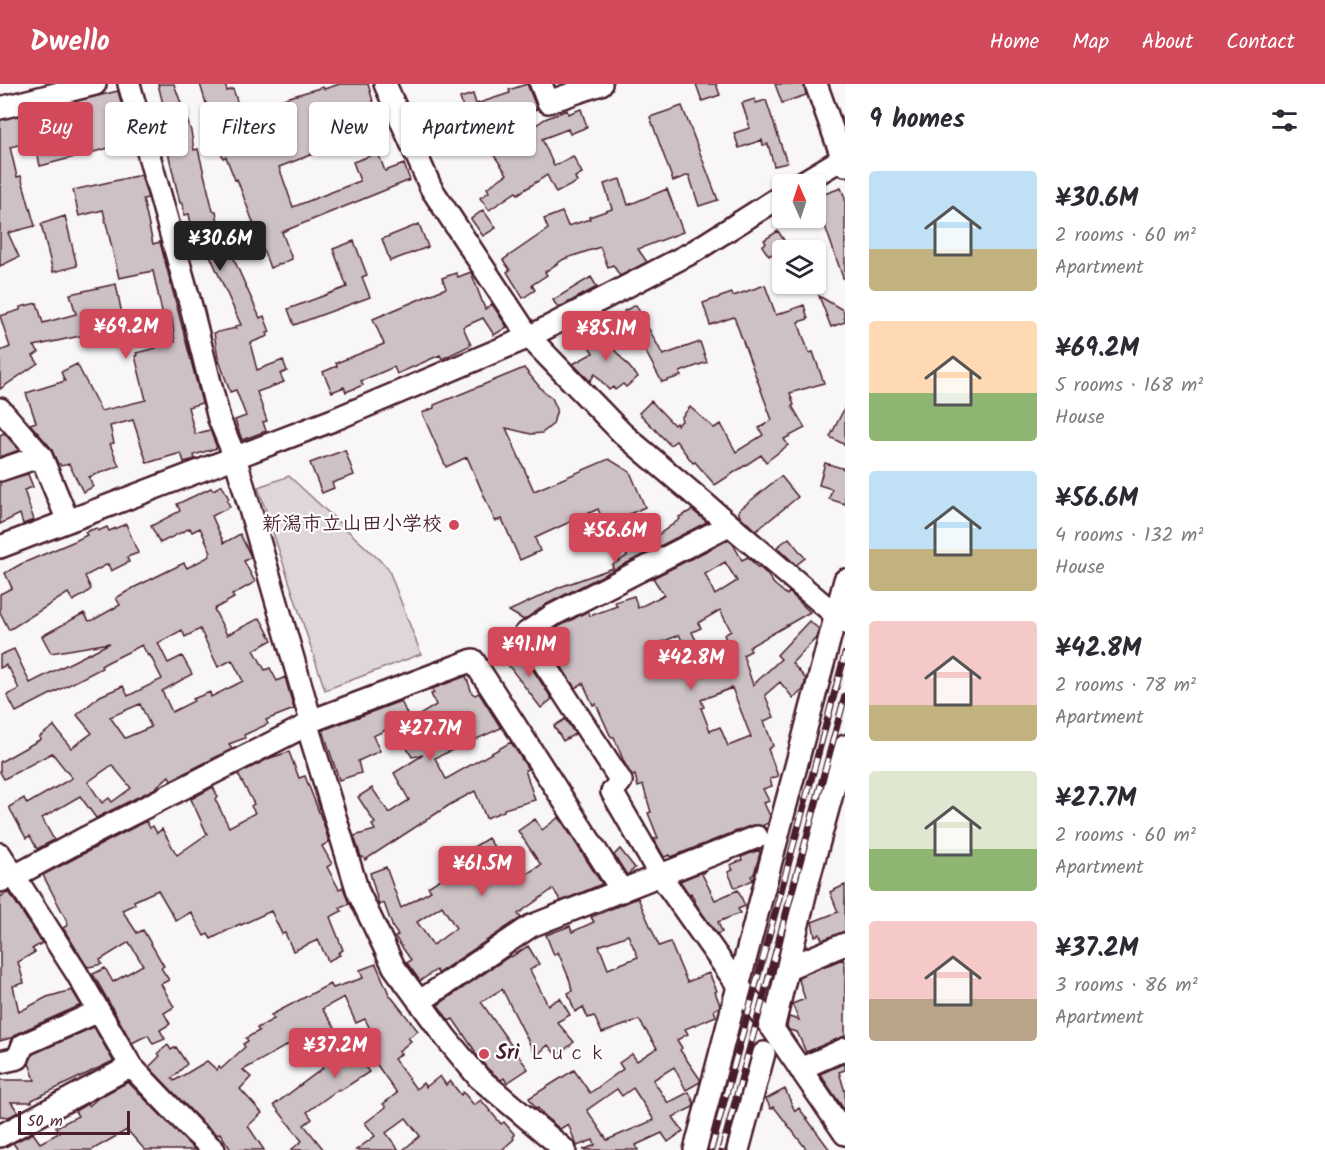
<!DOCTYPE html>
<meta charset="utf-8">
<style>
body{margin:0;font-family:Kalam,"Klee One",sans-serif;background:#f2f2f3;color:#2b2b33;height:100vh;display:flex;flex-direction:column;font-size:22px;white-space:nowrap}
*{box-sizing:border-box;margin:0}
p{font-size:20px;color:#7c7c81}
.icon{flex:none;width:33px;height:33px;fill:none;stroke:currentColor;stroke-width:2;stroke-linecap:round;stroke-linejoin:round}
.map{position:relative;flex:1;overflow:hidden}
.sheet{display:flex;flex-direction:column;background:#fff;width:480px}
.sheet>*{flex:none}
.hud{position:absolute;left:18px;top:18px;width:570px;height:54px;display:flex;gap:12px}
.needle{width:39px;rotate:357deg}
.fabs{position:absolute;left:772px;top:90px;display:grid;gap:12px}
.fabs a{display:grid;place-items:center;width:54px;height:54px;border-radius:6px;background:#fff;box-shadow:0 2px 4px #0004;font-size:30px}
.scale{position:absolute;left:18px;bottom:15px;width:112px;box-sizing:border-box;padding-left:6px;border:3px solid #4a1f2b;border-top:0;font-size:16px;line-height:21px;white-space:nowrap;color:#4a1f2b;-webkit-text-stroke:4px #fff;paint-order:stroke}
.price{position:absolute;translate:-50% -51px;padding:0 14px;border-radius:6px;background:#d1495b;color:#fff;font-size:20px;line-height:39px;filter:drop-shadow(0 2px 3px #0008)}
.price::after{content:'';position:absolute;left:50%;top:36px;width:18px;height:14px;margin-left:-9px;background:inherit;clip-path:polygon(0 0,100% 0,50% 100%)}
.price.selected{background:#222;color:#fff}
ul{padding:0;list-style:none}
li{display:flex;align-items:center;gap:18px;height:150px;padding:0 24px}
li span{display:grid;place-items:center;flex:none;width:168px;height:120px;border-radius:6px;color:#555}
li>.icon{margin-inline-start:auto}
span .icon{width:72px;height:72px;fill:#fffc;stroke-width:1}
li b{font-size:26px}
h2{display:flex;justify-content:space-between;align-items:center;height:72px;padding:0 24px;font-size:26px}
.chip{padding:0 21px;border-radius:6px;background:#fff;box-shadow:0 2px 4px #0004;font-size:21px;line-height:54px}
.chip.selected{background:#d1495b;color:#fff}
header{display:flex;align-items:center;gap:36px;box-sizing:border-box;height:84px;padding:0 30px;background:#d1495b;color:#fff}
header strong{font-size:28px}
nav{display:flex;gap:33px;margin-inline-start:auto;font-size:21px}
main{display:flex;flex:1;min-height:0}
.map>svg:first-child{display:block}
</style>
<header>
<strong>Dwello</strong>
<nav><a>Home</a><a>Map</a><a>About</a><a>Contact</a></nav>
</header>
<main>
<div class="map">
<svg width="845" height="1066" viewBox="0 0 845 1066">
<rect width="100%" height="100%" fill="#f8f6f7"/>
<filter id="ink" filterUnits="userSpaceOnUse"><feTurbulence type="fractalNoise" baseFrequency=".0167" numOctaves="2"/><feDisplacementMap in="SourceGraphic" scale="12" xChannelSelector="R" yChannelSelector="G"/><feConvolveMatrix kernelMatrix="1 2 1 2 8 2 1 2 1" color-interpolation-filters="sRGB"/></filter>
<g filter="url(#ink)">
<path fill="#ded6d9" stroke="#947a82" stroke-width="1.5" d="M289 392 388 484 421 570 325 606 258 403Z"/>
<path fill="#cdc1c4" stroke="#4a1f2b" stroke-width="1.5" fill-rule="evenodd" d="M158 0H174L191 47 194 66 198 65 213 127H216L223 165 228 162 260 234 264 232 270 248 267 249 268 252 250 259 257 286 283 276 287 287 280 290 284 298 257 308 267 337 263 338 266 347 242 356 235 336 246 332 236 306 230 308 218 273 214 249 236 244 235 242 241 241 200 149 193 150 189 130 184 131 183 119H180L160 34 166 32Z
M200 0H225L227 7 233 5 238 20 235 21 243 46 264 38 261 28 265 27 263 21 323 3 324 5 340 0H368L377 31 373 32 378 45 279 83 293 123 360 97 353 78 378 69 385 87 404 80 410 96 282 148 292 175 270 184 237 95 235 96 226 73 223 74Z
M527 0 537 25 454 54 450 42 454 40 451 30 464 26 460 14 473 10 476 20 510 9 509 6Z
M696 0H716L720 11 702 17Z
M775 0H804L806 11 782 19Z
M118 7 132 58 40 82 35 57 10 63 17 93 21 92 35 142 8 149 19 173 0 182V36Z
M755 15 756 19 766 16 787 79 774 82 768 60 763 61 762 56 739 64 734 49 750 44 742 19Z
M682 22 718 116 699 122 689 91 673 97 650 33Z
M581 25 587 43 570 50 568 45 542 55 554 82 573 72 582 89 575 93 577 98 556 109 547 91 518 110 516 108 489 126 480 114 489 108 487 104 507 90 493 70 545 35 567 26 568 30Z
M141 91 148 114 143 115 153 160 160 158 202 319 188 323 195 350 210 346 217 364 194 371 195 375 184 378 181 369 147 379 133 336 110 342 114 359 110 360 119 382 89 393 93 403 83 408 69 380 61 382 60 380H58L51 364 30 340 36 338 26 309 65 297 61 288 77 280 101 327 146 316 135 272 137 271 136 269 156 264 155 261 175 258 172 235 164 237 153 187 119 194 103 126 79 132 73 106Z
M620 95 628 121 667 105 683 148 638 165 647 178 620 192 613 181 608 183 600 163 564 175 545 188 547 191 532 201 535 206 523 214 507 188 510 186 503 176 548 145 544 135 562 128 568 142 590 135 589 133 612 125 604 100Z
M841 104 845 114V194H843L823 136 816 139V113Z
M483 126 496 144 483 152 471 135Z
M65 132 77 182 53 188 41 140Z
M419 140 428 163 390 177 382 155Z
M778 147 787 161 769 172 762 162 766 159 764 156Z
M354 157 367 191 362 193 370 213 294 241 288 225 347 203 333 165Z
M471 188 485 225 492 220 507 243 494 251 483 234 463 243 471 261 442 275 440 271 397 290 394 283 361 297 363 301 346 308 344 303 332 308 323 288 337 282 336 279 384 260 373 235 446 204 442 194 456 189 458 193Z
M591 193 597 203 558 224 553 216Z
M116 200 125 246 119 247V252L107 253 108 255 96 258 94 249 34 262 39 268 33 272 38 279 0 305V267L10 263 0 232 20 226V223L37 219 43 239 76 230 70 210Z
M765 201 776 231 804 221 808 235 798 238 809 269 813 268 824 299 790 309 794 321 792 322 805 344 784 355 788 361 766 378 761 371 715 401 695 378 693 379 676 357 670 361 639 329 651 317 674 341 676 339 677 341 682 337 681 334 690 323 714 344 721 340 736 368 763 351 759 344 772 336 734 233 710 241 703 219 732 209 733 212Z
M819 212 843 226 845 238 831 243Z
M636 221 663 271 700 258 707 278 680 288 681 292 662 298 624 227Z
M606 243 617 260 612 263 638 293 626 303 623 300 615 306 613 303 609 306 595 290 590 297 573 280 593 269 585 256Z
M524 284 543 307 552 314 557 325 553 340 542 349 531 350 506 344 534 407 609 375 630 388 645 423 605 441 598 425 535 454 540 467 520 476 502 435 495 437 467 373 446 383 422 329 434 324V321Z
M845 323V361L830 353Z
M4 349 19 366 0 373V351Z
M345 366 354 391 332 399 334 404 322 409 310 379Z
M825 379 845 385V420L829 415 832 405 819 401Z
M28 390 33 403 24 406 34 436 23 440 20 430 0 440V398Z
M781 392 798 413 756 447 739 431V426Z
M222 401 229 415 227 416 230 423 212 432 224 459 240 450 251 473 244 477 255 498 232 511 234 514 214 525 227 551 260 534 272 556 254 566 265 586 270 584 277 597 285 593 294 625 266 636 268 640 244 651 245 654 229 660 232 665 171 696 169 692 154 705 96 734 80 712 42 734 54 756 37 765 30 752 26 754 9 723 24 714 27 720 72 694 52 669 4 695 0 688V678L41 655 39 653 54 642 71 664 92 649 77 631 100 612 123 602 128 612 162 595 150 571 148 572 142 561 106 579 101 582 102 584 16 628 7 611 19 605 9 584 7 585 6 581 0 584V571L14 565 30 599 110 559 51 569 42 552 84 529 89 537 93 536 120 521 116 514 133 504 184 479 187 484 210 472 209 470 211 468 200 444 192 448 190 444 160 459 151 442 180 427 177 420 211 404 213 406ZM200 545 218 583 232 576 243 597 211 613 210 608 193 615 194 617 172 628 162 607 192 590 182 572 168 579 158 559 182 546 185 553ZM140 620 151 643 125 654 110 633ZM112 681 131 704 112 718 109 714 102 719 88 698Z
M692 426 707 438 547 520 524 536 509 527 560 503 613 484 612 481 627 472 626 470 644 461 680 435 679 433Z
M126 440 138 469 127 473 129 478 111 487 108 480 85 492 91 505 85 510 73 517 68 509 9 546 0 528V510L12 504 5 489 21 480 75 457 87 451 85 448 97 444 98 447 107 443 109 447Z
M789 454 805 474 796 481 777 463Z
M728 456 733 460 742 476 748 473 758 484 759 483 767 490 774 500 787 511 789 508 810 528 749 563 751 567 743 571 753 601 781 575 777 571 809 537 819 545 816 554 792 579 806 595 803 606 793 614 780 598 765 611 774 633 764 637 773 662 768 665 778 692 770 695 772 702 763 705 769 717 764 719 770 732 768 739 762 742 752 741 671 773 670 771 664 773 654 755 658 754 648 729 651 728 643 701 638 703 635 691 632 692 624 678 614 653H612L610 651 596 620 593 621 583 599 575 604 543 554 560 542 588 527 590 532 617 522 615 518 634 512 638 524 664 511 653 494ZM725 478 737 497 715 511 705 490ZM720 526 731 547 724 551 727 557 702 569 692 548 701 544 698 539ZM679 551 690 571 663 584 653 562ZM732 604 751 653 728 662 720 643 710 647 701 624 704 623 701 616Z
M520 566 552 615 541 624 505 577Z
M466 592 472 609 475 611 479 609 501 644 435 674 446 695 511 658 528 685 525 686 535 716 504 725V727L486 734 475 707 451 720 365 776 363 773H361L354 752 375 746 372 741 375 739 358 713 372 704 389 729 409 716 394 689 423 671 412 673 394 642 373 652 380 667 358 677 361 689 339 696 323 646 401 617 410 637 436 621 431 610 434 609 432 605Z
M565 635 575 650 563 657 554 642Z
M289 668 299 694 305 692 324 741 329 758 322 762 332 780 327 783 339 805 343 803 349 820 340 824 342 827 330 833 343 866 338 869 340 871 328 877 318 856 293 867 285 849 282 850 271 827 241 841 240 840 211 855 208 850 204 852 191 828 176 837 158 806 134 817 135 820 122 826 137 849 143 846 164 882 161 884 169 896 161 900 174 923 164 929 170 940 160 946 165 955 153 960 148 951 132 959 93 890 105 884 113 898 143 881 129 858 100 876 102 880 89 883 86 881 63 844 68 841 67 837 43 791 146 737 150 744 153 742 157 749 162 745 177 771 207 750 191 715 213 703 218 713 215 715 229 743 255 729 251 722 254 720 238 690 270 674Z
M559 733 602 800 561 817 553 805 518 830 521 834 516 837 438 889 436 886 420 897 407 879 411 876 395 853 398 851 393 844 384 819 379 821 370 789 386 783 401 824 431 807 428 803 453 787 449 782 466 771 464 769 488 754 517 796 541 781 518 747 535 735 542 746ZM442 822 456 844 433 861 417 838Z
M620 765 635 784 627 791 614 771Z
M759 766 760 769 754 790 751 792 753 796 735 804 728 788 733 786 730 781 742 776 741 773Z
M707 786 702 790 715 816 738 806 745 822 738 825 740 829 718 838 722 848 717 850 697 822 691 809 689 810 680 797Z
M845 801V847L822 856 820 850 815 852 812 838 838 828 830 808Z
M9 808 42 859 32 865 35 868 18 878 24 899 13 902 19 928 47 913 72 906 81 921 18 949 14 953 0 957V813Z
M638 814 659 862 670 858 687 898 709 889 717 907 715 908 720 921 719 923 714 926 716 932 685 945 688 950 677 956 682 964 680 966 700 995V998L686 1006 674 983 653 996 668 1019 689 1008 694 1019 693 1023 673 1033 683 1047 668 1058 662 1049 636 1061 638 1066H583L595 1061 593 1056 577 1062 568 1040 560 1045 543 1031 538 1024 536 1025 529 1014 574 986 590 1009 623 985 619 979 632 970 637 977 657 964 639 936 602 949 594 932 588 934 583 923 575 928 568 909 572 907 570 897 558 868 554 871 546 851 570 842 572 848 594 838 591 833ZM628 851 638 873 608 885 599 862ZM633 1004 654 1036 607 1056 587 1026 617 1005 622 1012Z
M528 862 539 880 530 886 548 921 560 914 570 931 557 938 574 958 557 972 548 961 536 972 502 905 481 918 528 985 507 999 504 994 501 996 488 985 474 968 475 967 453 935 449 937 438 921 510 872 511 873Z
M843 875 845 881V952L806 968 797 948 789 946 787 942 789 933 799 936 792 920 805 915 798 893Z
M376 880 389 910 418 947 408 954 411 957 399 967 401 970 394 975 416 1005 423 999 426 1003 440 992 446 1001 450 997 461 1011 463 1008 474 1021 481 1016 501 1040 504 1038 515 1051 513 1053 514 1055 502 1066H403L420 1052 406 1034 386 1049 399 1066H356L375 1052 365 1039 386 1023 383 1020 397 1009 377 981 368 963 376 957 365 935 356 939 344 913 322 925 337 946 332 950 350 976 357 971 369 988 340 1007 339 1005 307 1028 312 1035 304 1041 324 1066H291L302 1057 274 1021 323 984 300 954 243 986 251 993 240 1005 262 1029 248 1042 264 1066H231L220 1049 217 1051 202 1038 149 983 160 972 158 969 168 961 171 966 176 963 187 980 172 994 174 997 207 977 217 986 219 983 221 985 245 963 243 960 248 957 246 954 259 947 257 944 274 935 271 931 330 900 333 904 363 894 360 886Z
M94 943 113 977 32 1016V1018H11L18 1028 9 1033 0 1032V996H35L29 979 33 970Z
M845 979V986L839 988 845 1008V1027L820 990Z
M128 998 195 1066H145L127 1046 92 1066H18L13 1059 33 1049 40 1059 59 1049 56 1043 78 1032 75 1027 87 1020 89 1022 98 1014Z
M785 1005 795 1027 799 1024 830 1066H807L774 1023 771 1025 766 1015Z"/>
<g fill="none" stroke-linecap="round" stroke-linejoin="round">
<g stroke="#4a1f2b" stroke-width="26">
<path id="minor" d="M129 0 191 222 219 335 235 373 311 637
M385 0 431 104 529 253 623 350 845 539
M541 0 548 18 601 0
M816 0 845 81
M0 24 95 0
M800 100 845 73
M0 325 41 372 68 437
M0 386 41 372
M729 441 553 531 525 550 621 697 612 708 660 791 737 900 773 945 845 1050
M0 463 333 336 529 253 693 168 783 111
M307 641 358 808 394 883 446 954 479 994 565 1066
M0 770 76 888 131 982 193 1047 214 1066
M0 797 13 793 87 753 307 641 311 637 473 576 622 807
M788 884 845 860
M419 918 531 842 757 753
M773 945 809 794 845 662
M0 978 18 974 23 961 99 927
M800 985 845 965
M0 1052 131 982
M695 1066 845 496
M738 1066 764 969"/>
</g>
<use href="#minor" stroke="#fff" stroke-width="21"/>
<g stroke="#4a1f2b" stroke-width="7">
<path id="rail" d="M711 1066 845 570
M722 1066 845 612"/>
</g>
<use href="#rail" stroke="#fff" stroke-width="4.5" stroke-dasharray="14" stroke-linecap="butt"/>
</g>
</g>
<g fill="#d1495b" stroke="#fff" stroke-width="2">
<circle cx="454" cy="441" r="6"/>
<circle cx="484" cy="970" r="6"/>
</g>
<g text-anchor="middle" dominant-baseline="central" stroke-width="4.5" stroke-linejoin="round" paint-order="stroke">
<g font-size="20" font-weight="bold" fill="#4a1f2b" stroke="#fff" text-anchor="end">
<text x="442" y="441">新潟市立山田小学校</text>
<text x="496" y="970" text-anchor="start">Sri Ｌｕｃｋ</text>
</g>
</g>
</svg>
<div class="fabs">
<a><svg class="needle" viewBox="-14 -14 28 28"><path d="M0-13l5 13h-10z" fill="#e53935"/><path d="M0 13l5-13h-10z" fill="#7c7c81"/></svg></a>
<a><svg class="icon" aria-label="layers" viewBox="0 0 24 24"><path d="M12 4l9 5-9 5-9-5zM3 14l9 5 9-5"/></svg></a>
</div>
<div class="scale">50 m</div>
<b class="price selected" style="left:220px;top:188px">¥30.6M</b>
<b class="price" style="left:126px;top:276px">¥69.2M</b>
<b class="price" style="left:606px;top:278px">¥85.1M</b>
<b class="price" style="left:615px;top:480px">¥56.6M</b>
<b class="price" style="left:529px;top:594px">¥91.1M</b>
<b class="price" style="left:691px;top:607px">¥42.8M</b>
<b class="price" style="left:430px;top:678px">¥27.7M</b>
<b class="price" style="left:482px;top:813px">¥61.5M</b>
<b class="price" style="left:335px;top:995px">¥37.2M</b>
<div class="hud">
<a class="chip selected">Buy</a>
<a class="chip">Rent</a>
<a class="chip">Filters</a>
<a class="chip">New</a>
<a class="chip">Apartment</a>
</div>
</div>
<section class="sheet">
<h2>9 homes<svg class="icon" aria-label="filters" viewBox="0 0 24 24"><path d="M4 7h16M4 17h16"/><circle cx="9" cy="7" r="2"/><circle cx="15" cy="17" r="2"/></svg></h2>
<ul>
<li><span style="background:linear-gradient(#bfe0f5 65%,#c2b280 0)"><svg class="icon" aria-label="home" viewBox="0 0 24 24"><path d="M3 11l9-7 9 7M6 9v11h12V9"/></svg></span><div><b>¥30.6M</b><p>2 rooms · 60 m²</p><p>Apartment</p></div></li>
<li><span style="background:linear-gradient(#ffd9b3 60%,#8fb573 0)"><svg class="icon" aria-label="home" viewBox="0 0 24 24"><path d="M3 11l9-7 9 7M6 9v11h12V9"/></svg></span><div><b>¥69.2M</b><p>5 rooms · 168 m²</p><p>House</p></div></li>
<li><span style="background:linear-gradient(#bfe0f5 65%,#c2b280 0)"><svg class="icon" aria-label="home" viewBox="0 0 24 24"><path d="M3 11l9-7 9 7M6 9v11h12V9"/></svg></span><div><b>¥56.6M</b><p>4 rooms · 132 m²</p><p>House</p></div></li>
<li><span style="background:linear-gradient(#f6c9c9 70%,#c2b280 0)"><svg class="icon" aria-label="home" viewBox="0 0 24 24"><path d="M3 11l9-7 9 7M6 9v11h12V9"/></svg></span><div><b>¥42.8M</b><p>2 rooms · 78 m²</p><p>Apartment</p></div></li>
<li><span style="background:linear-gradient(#dfe7d0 65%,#8fb573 0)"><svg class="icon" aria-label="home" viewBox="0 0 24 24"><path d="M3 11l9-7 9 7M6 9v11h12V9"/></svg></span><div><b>¥27.7M</b><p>2 rooms · 60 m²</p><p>Apartment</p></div></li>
<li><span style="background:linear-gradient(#f6c9c9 65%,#b9a48a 0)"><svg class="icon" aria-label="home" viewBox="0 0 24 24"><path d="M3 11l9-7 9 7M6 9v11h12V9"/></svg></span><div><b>¥37.2M</b><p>3 rooms · 86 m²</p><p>Apartment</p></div></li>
</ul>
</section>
</main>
